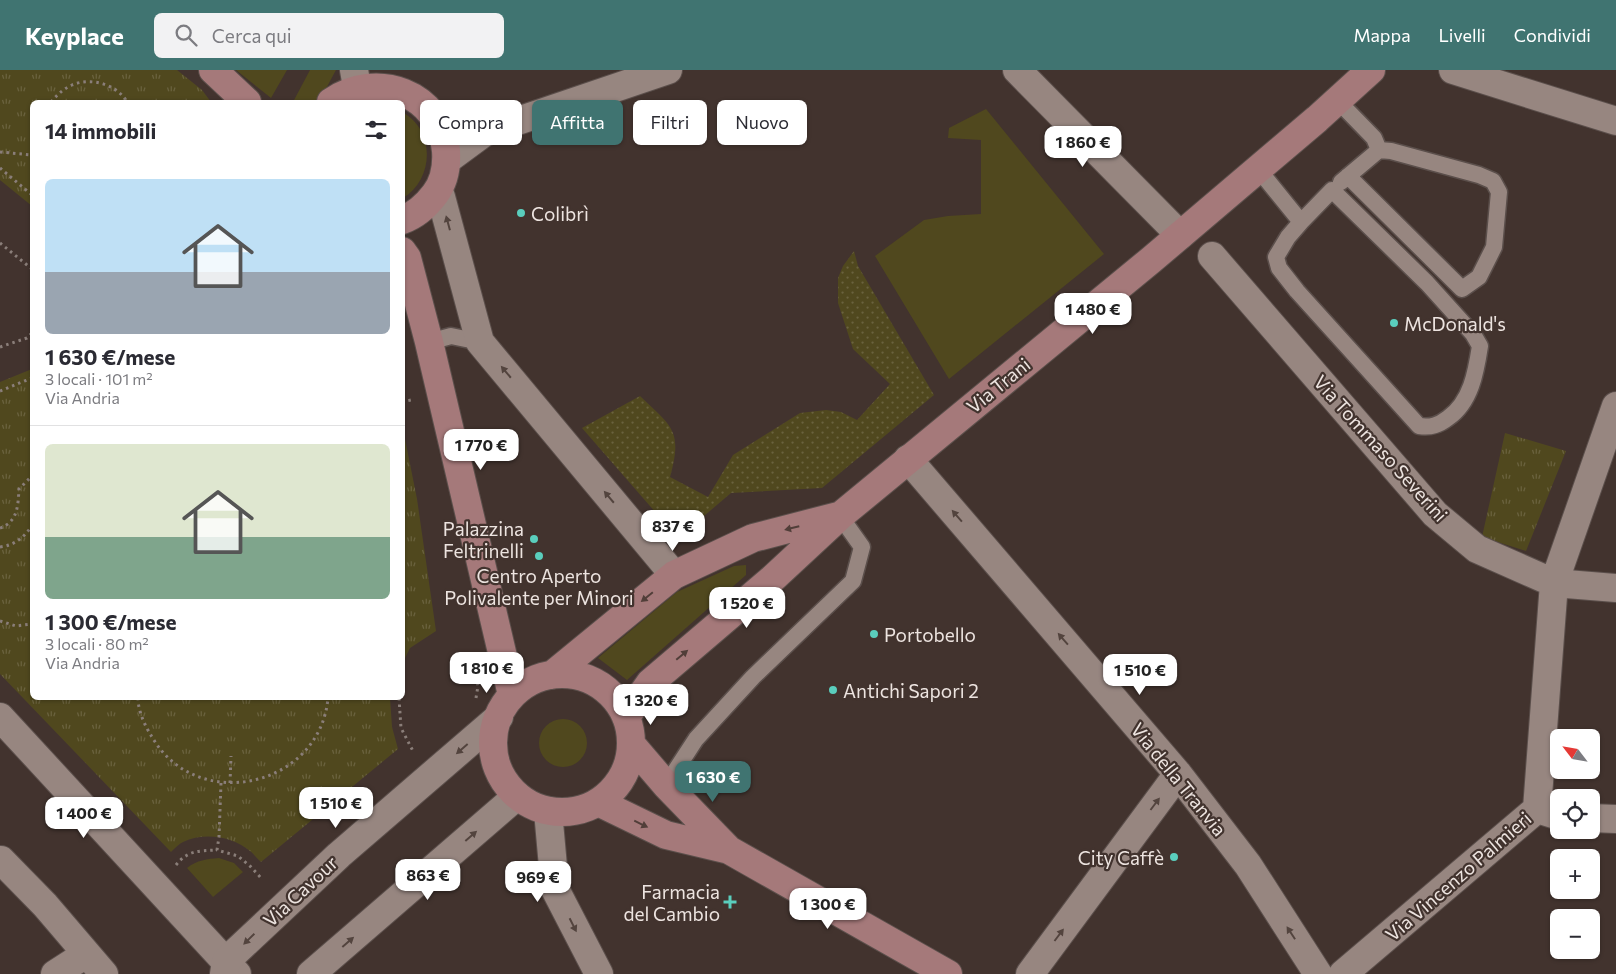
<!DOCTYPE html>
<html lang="it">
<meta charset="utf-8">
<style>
body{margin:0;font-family:Commissioner,sans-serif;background:#f2f2f3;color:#2b2b33;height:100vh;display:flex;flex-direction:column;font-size:19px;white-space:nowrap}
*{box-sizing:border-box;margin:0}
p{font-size:16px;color:#7c7c81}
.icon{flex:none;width:28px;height:28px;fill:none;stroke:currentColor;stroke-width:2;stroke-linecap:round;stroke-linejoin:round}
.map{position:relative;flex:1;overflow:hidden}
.sheet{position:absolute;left:30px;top:30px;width:375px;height:600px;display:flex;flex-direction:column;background:#fff;border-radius:8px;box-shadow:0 1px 4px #0004}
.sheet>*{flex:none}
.top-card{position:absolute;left:420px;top:30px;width:475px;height:45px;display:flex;gap:10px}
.needle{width:32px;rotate:301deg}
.fabs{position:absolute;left:1550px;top:659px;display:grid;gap:10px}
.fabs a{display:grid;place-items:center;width:50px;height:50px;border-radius:8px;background:#fff;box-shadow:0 1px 4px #0004;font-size:25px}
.price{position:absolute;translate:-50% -42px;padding:0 11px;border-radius:10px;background:#fff;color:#222;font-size:16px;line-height:32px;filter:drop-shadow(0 1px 2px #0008)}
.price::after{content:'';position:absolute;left:50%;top:30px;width:15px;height:11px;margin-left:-8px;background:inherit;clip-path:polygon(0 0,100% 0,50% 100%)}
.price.active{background:#407471;color:#fff}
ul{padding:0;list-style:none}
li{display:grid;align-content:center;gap:10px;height:265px;padding:0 15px}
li+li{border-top:1px solid #e1e1e2}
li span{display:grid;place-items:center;height:155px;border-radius:8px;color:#555}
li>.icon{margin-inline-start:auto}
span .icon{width:90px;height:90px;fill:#fffc;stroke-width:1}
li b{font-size:21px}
h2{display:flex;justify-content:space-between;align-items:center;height:60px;padding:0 15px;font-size:21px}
.tag{padding:0 18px;border-radius:8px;background:#fff;box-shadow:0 1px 4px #0004;font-size:18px;line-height:45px}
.tag.active{background:#407471;color:#fff}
header{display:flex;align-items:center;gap:30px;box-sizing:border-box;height:70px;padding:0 25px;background:#407471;color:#fff}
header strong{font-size:24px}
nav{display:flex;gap:28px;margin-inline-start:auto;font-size:18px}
.search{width:350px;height:45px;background:#f2f2f3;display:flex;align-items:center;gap:12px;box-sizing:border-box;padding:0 18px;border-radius:8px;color:#7c7c81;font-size:19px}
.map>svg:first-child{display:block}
</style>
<header>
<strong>Keyplace</strong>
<div class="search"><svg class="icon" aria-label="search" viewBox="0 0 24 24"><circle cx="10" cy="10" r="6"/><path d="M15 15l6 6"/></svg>Cerca qui</div>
<nav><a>Mappa</a><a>Livelli</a><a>Condividi</a></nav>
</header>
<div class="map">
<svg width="1616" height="904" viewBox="0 0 1616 904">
<defs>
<pattern id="park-tufts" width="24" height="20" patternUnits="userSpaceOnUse" patternTransform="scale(1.25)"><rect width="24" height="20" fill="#50481e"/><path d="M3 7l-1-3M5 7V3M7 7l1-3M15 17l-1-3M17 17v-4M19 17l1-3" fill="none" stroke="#6a623e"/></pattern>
<pattern id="garden-dots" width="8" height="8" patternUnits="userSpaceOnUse" patternTransform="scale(1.25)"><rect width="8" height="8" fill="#50481e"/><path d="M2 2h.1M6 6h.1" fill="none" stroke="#6a623e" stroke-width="1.8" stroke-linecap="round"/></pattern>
</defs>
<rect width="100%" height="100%" fill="#42332e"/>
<path fill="#50481e" d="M236 0H287L271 28Z
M310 0H336L322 26 315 32H293Z
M986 39 1104 184 949 309 875 186 924 150 948 146 981 144V70L948 68 949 58Z
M402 42C436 60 434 110 403 128Z
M746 495V505L627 610 598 588 677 522 734 496Z
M539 673a24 24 0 1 1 48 0a24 24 0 1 1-48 0Z
M219 788 234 793 243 802 213 827 187 798C197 790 207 789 219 788Z"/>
<path fill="url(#park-tufts)" d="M0 0H177L202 20 211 32H32V136L0 110Z
M32 299V628H390L392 657 398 679 261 792C257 789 254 784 250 781 232 766 204 762 183 772 179 774 175 778 171 782L0 604V312Z
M402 354 417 429 436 561 410 578 403 592Z
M1505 363 1566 381 1526 481 1482 467Z"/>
<path fill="url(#garden-dots)" d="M854 181 858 196 934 325 822 418 731 423 684 463 670 459 582 358 640 326C672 357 683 360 670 407L708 427 733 385 800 343 826 340 841 342 857 350 890 314 853 279 838 233V208L843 196Z"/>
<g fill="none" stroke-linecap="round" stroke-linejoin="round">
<g stroke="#5b4f4b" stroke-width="19">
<path id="service" d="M1337 30 1374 68 1379 80 1341 112
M1258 99 1301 152 1288 167 1276 187 1279 198 1297 221 1419 356C1431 358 1439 355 1448 348 1471 332 1476 302 1480 276L1473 264 1427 213 1332 120 1301 152
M1348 106 1462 219 1479 207 1494 177 1499 122 1493 111 1479 105 1391 81 1379 80
M429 272 451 266 480 272
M666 715 696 669 753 607 853 511 862 477 840 446"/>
</g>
<g stroke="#5b4f4b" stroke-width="30">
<path id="minor" d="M354 0 357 17
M1453 0 1616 51
M441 127 480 272 674 505
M1212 186 1435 444 1477 479 1554 513 1616 518
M908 389 1178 704 1248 795 1318 904
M0 647 237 904
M1537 739 1559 746
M548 741 555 819 599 904
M1591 748 1616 749
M0 790H1L45 835 104 904
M55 904 86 884
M1030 904 1178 704
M1343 904 1537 739 1554 513 1616 336"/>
</g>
<g stroke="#5b4f4b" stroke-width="30">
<path id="tertiary" d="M1017 0 1180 165
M436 47 485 62
M447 90 485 62 668 0
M224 904 226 891 339 785 499 647
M311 904 517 726"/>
</g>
<g stroke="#5b4f4b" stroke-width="30">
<path id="secondary" d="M213 0 247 32
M331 32C376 0 441 23 446 81 447 96 444 112 435 124 426 136 416 145 402 150
M402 181 407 188 429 272 512 625
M493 673a69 69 0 1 1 138 0a69 69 0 1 1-138 0Z
M552 605 674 505 753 468 838 446
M626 647 650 613 771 510 840 446 1151 190 1317 49 1371 0
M631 674 666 715 729 780 948 904
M598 732 666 765 729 780"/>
</g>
<path stroke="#8a7e79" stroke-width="3" stroke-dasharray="2.5 4" stroke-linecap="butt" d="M51 32C57 25 63 19 72 15 90 7 117 14 127 32
M0 82 32 85
M0 98 32 125
M0 173 32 199
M0 277 27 268 32 263
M0 321 32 308
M402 332 411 330
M0 458C18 452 18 435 19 419L32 406
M0 477C15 475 23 468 32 456
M0 551 16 556 32 554
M138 628C138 641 145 656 152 667 197 745 320 717 328 628
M399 628 401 658 414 683
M476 628 478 616 477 610
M221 713 219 767 217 780 238 786 251 797 262 809
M230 713 231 686
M176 795C188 780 199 781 217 780"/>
<use href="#service" stroke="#978680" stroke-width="16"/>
<use href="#minor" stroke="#978680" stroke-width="28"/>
<use href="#tertiary" stroke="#978680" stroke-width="28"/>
<use href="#secondary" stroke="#a5797a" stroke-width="28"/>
</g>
<defs><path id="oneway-solid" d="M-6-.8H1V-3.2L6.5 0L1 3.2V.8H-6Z" transform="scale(1.25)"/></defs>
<g fill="#53443e">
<use href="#oneway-solid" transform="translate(448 153) rotate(-105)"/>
<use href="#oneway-solid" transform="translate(506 302) rotate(-130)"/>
<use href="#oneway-solid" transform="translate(609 427) rotate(-130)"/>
<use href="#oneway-solid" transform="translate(957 446) rotate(-131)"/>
<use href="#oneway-solid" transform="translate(1063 569) rotate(-131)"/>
<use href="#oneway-solid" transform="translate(462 679) rotate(139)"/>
<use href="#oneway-solid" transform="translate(1155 734) rotate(-53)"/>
<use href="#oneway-solid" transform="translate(471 766) rotate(-41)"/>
<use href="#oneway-solid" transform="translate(573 855) rotate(63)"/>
<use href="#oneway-solid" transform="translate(1291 863) rotate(-123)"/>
<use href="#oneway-solid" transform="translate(1059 865) rotate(-53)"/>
<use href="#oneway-solid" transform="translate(249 869) rotate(136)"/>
<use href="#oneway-solid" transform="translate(348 872) rotate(-41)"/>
</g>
<g fill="#513e39">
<use href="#oneway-solid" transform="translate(792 458) rotate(166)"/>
<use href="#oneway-solid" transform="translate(647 527) rotate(141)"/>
<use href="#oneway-solid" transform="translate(682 585) rotate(-40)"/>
<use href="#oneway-solid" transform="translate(641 754) rotate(26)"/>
</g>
<g fill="#5acebd" stroke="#42332e" stroke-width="2">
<circle cx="521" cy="143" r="5"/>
<circle cx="1394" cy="253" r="5"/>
<circle cx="534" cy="469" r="5"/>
<circle cx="539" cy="486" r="5"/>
<circle cx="874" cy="564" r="5"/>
<circle cx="833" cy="620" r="5"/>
<circle cx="1174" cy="787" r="5"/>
<path d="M727.5 824.5h5v5h5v5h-5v5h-5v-5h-5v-5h5z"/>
</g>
<g text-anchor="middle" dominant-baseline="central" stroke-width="4.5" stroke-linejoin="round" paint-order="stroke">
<g font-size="19" fill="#ede4e0" stroke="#42332e" text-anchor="start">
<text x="531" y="143">Colibrì</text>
<text x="1404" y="253">McDonald's</text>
<text x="524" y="458" text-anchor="end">Palazzina<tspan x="524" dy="22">Feltrinelli</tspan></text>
<text x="539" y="505" text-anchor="middle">Centro Aperto<tspan x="539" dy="22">Polivalente per Minori</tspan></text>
<text x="884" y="564">Portobello</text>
<text x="843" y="620">Antichi Sapori 2</text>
<text x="1164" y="787" text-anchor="end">City Caffè</text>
<text x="720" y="821" text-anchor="end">Farmacia<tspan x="720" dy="22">del Cambio</tspan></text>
</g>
<g font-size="19" fill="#ede4e0" stroke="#42332e">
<text transform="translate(998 315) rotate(-39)">Via Trani</text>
<text transform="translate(1381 378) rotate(48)">Via Tommaso Severini</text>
<text transform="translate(1179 709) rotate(51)">Via della Tranvia</text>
<text transform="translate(1458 806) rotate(-41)">Via Vincenzo Palmieri</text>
<text transform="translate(300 821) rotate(-43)">Via Cavour</text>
</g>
</g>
</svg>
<div class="fabs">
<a><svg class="needle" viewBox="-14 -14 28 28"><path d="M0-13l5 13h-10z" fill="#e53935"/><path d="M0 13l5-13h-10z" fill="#7c7c81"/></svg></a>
<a><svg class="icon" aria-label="locate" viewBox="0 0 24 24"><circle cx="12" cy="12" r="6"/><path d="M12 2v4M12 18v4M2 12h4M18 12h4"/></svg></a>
<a>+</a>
<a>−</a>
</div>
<b class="price" style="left:1083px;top:98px">1 860 €</b>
<b class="price" style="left:1093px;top:265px">1 480 €</b>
<b class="price" style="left:481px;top:401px">1 770 €</b>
<b class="price" style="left:673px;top:482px">837 €</b>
<b class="price" style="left:747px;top:559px">1 520 €</b>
<b class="price" style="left:487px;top:624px">1 810 €</b>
<b class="price" style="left:1140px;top:626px">1 510 €</b>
<b class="price" style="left:651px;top:656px">1 320 €</b>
<b class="price active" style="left:713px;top:733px">1 630 €</b>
<b class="price" style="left:336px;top:759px">1 510 €</b>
<b class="price" style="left:84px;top:769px">1 400 €</b>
<b class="price" style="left:428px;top:831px">863 €</b>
<b class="price" style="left:538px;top:833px">969 €</b>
<b class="price" style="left:828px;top:860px">1 300 €</b>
<div class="top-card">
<a class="tag">Compra</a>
<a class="tag active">Affitta</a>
<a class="tag">Filtri</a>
<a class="tag">Nuovo</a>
</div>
<section class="sheet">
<h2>14 immobili<svg class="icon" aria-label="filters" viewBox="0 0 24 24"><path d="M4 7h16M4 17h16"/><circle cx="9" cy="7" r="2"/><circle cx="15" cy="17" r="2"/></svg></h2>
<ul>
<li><span style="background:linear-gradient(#bfe0f5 60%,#9aa5b1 0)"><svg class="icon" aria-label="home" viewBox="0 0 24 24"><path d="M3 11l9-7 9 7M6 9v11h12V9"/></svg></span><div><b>1 630 €/mese</b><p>3 locali · 101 m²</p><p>Via Andria</p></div></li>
<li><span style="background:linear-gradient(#dfe7d0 60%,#7fa58c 0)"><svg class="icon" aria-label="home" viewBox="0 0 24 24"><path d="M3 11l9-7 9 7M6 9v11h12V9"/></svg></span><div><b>1 300 €/mese</b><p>3 locali · 80 m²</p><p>Via Andria</p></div></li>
</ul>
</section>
</div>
